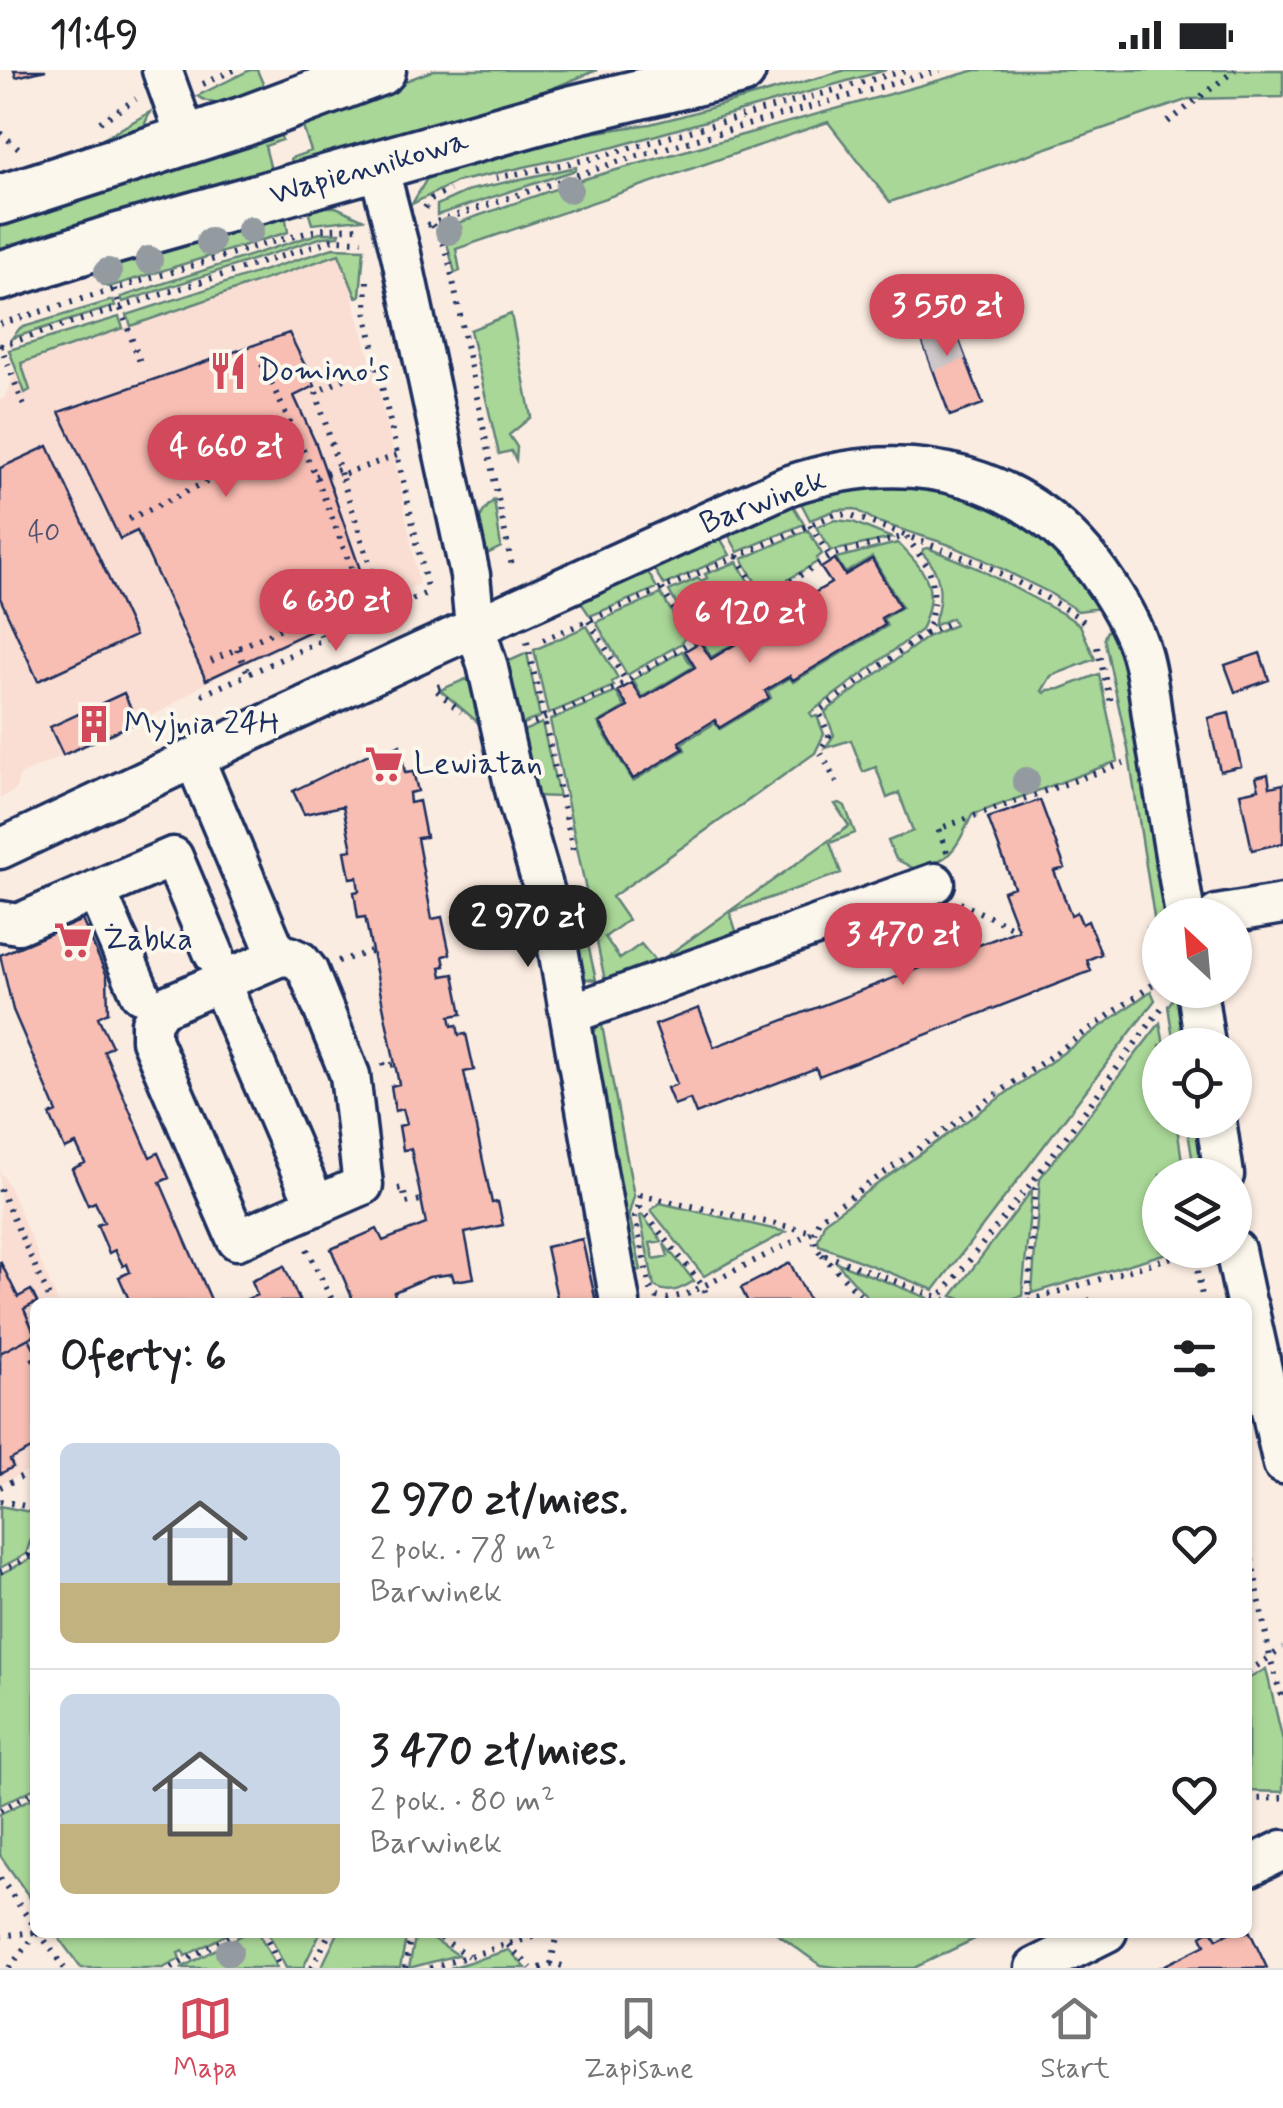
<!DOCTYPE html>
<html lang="pl">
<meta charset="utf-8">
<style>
body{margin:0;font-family:Mynerve,sans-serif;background:#f2f2f2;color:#202124;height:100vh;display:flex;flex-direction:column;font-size:38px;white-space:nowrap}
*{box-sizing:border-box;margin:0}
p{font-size:32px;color:#757577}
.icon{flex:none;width:55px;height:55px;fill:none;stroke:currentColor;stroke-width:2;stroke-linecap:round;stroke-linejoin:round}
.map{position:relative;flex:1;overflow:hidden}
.drawer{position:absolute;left:30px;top:1228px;width:1222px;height:640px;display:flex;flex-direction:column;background:#fff;border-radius:15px;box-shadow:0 2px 8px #0004}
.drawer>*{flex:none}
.needle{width:65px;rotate:334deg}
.fabs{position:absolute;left:1142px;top:828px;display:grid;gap:20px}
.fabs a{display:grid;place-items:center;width:110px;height:110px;border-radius:50%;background:#fff;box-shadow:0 2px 8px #0004;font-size:50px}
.price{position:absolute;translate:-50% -85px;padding:0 22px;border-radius:35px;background:#d1495b;color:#fff;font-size:32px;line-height:65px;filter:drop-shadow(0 2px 5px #0008)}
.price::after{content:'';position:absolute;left:50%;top:60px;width:30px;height:22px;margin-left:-15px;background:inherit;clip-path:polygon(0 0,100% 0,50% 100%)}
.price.active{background:#222;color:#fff}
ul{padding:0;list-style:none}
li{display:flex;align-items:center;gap:30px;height:250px;padding:0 30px}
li+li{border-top:2px solid #e0e0e0}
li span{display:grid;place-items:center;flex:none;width:280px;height:200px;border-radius:15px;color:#555}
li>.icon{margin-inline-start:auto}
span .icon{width:120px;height:120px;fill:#fffc;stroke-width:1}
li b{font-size:42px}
h2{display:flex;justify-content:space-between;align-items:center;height:120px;padding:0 30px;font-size:42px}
.status{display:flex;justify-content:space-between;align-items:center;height:70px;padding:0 50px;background:#fff;direction:ltr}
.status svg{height:28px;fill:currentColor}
.menu{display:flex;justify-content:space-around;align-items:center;height:140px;border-top:2px solid #e0e0e0;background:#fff;font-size:28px;color:#757577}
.menu a{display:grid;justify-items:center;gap:5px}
.menu .active{color:#d1495b}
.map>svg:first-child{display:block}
</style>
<div class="status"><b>11:49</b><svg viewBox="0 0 49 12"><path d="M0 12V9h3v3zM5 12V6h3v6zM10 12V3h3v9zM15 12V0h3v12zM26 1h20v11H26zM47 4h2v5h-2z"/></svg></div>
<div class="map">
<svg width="1283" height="1898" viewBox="0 0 1283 1898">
<rect width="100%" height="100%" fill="#fbece1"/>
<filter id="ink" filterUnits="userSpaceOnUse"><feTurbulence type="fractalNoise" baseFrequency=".01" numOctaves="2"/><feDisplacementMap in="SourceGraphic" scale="20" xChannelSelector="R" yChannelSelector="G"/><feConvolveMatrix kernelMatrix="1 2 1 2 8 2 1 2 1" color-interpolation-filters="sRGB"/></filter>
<g filter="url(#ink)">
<path fill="#faded3" d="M344 182 355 237 376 308 398 404 419 514 207 612 164 640 20 705 15 721 0 728V329L4 328 19 293Z
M0 1101 9 1116 58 1232H35V1397L0 1414Z"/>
<path fill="#a9d797" stroke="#62837a" stroke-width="2.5" d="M250 0H257L267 23C239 31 224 42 197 26Z
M434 0H597L507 37 293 99 291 88 311 81 301 51Z
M846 0H886L614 77 456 112 412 134 426 110 438 100 532 72 650 54 678 47Z
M976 0H1283V27L1189 29 890 132 828 52 456 179 460 201 455 203 443 158 584 109Z
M150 42 143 58 136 64 0 108V103L103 69Z
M279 60 282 70 265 76 272 104 0 185V149Z
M576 97V100L437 145V135L470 120Z
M307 137H336L362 149 312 154Z
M285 143 288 162 109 217 102 214 97 198Z
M320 163H340L339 166 323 167 123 232 121 227Z
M333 178 364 179 360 226 356 227 339 184 131 256 127 245Z
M113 230 115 236 12 268 20 258Z
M511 244 531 347 509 365 517 377 516 390 511 381 499 384 470 260Z
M119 247 123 258 21 293 30 320 25 323 9 280Z
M873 416C943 416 1000 430 1052 478 1060 485 1068 491 1075 499 1084 511 1092 525 1101 538L1078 541 1048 522 980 488 947 474 878 452 855 439 836 440 810 450 800 431Z
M494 430 501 477 483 486C477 460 472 450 494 430Z
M792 434 804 454 738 482 727 462Z
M835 450 853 452 892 468 831 481 816 457Z
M808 460 822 484 817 488V492L769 521 764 522 760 520 742 489Z
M719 466 730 485 664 515 651 495Z
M898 473C927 503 940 518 921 560L810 643 813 647 817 646 824 664 815 683 612 827 628 850 605 867 620 889 641 874 657 893 849 756 835 734 840 733 845 736 855 763 830 773 841 803 730 842 738 867 606 915 550 650 616 622 625 637 598 653 633 711 685 680 682 673 715 653 720 659 771 628 768 621 790 608 793 612 887 556 883 549 902 537 872 487 845 503 836 488Z
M928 478 979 499 1065 545 1080 555 1095 589 1051 606 1042 621 1045 623 1048 620 1060 619 1099 604 1118 691 972 745C957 776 952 792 915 799L896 789 888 771 913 761 899 723 887 728 876 697 863 702 851 670 825 678 834 665 825 642 927 567 955 555 952 548 933 556C943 530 943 503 922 483L923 479Z
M737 492 751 516 755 529 694 565 669 521 698 508 701 511 707 508 705 504Z
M645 497 657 518 590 546 578 528Z
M661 524 686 565 682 573 627 605 596 552Z
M752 540 760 554 734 570 735 573 711 587 702 570Z
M587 556 618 608 612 612 614 616 548 644 534 580Z
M1112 559C1143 648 1154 752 1169 845H1160V886L1128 679 1104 568 1107 561Z
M682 581 693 597 642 627 633 610Z
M527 583 540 647 520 655 505 593Z
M466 609 477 621 484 654 481 655 440 620Z
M542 653 559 727 534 726 521 662Z
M581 843 596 910 587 909 577 902 561 849Z
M1179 920 1190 975H1174L1168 936Z
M1151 921 1155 930 934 1220 819 1175 818 1170 825 1151Z
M601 950 634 1126 629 1144 641 1200 634 1201 589 987 593 964Z
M1160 953 1164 975H1160V1050H1176L1184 1105H1160V1180H1177L1032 1223 1040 1108Z
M1186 1050H1202L1211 1105H1195Z
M1032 1120 1022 1226C998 1233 976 1236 952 1226Z
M660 1133 786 1162 704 1206 651 1140Z
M642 1145 662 1171 650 1173 654 1189 668 1186 664 1174 694 1211C680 1220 669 1225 654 1216L640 1146Z
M836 1192 928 1228 925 1232H872Z
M0 1436 35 1443V1457L26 1484 0 1498Z
M35 1487V1718L0 1735V1504Z
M1266 1599 1283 1671V1722L1248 1721V1609Z
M35 1727V1835L0 1785V1744Z
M247 1862 258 1863 277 1898H181Z
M55 1863H229L185 1886 183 1881 178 1883 180 1889 163 1898H81Z
M268 1863H320L303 1898H286Z
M338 1863H407L400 1898H321Z
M416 1863H425L458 1885 409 1898Z
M776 1863H987L914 1898H842L820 1895Z
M509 1880 526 1898H450Z"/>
<path fill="#f9beb3" stroke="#1b2f5e" stroke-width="2.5" d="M14 0H46L16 7Z
M944 231 983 334 950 346 912 243Z
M289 263 315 316 294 326 316 374 363 508 375 531 206 610 139 465 137 461 120 469 59 342Z
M48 376 135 566 38 611 0 528V398Z
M835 489 845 505 872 489 900 537 881 548 885 555 793 610 790 606 765 621 769 628 719 658 715 650 679 672 683 679 633 709 600 653 628 637 618 621 632 613 642 629 695 597 685 581 700 572 711 589 737 573 735 570 762 554 753 538 767 529 777 545 831 513 821 498Z
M1260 583 1269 610 1235 622 1225 595Z
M124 623 137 652 63 685 50 657Z
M1229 643 1241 696 1220 701 1208 648Z
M400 675 405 703 413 702 418 721 409 723 410 733 419 731 426 767 417 768 432 849 442 847 450 884 443 886 445 896 440 897 442 906 454 904 462 944 450 946 452 956 457 955 459 965 466 964 474 1000 464 1002 492 1133 498 1132 503 1155 465 1163 474 1208 454 1211 452 1204 429 1207 394 1222 396 1230 390 1232H354L331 1179 377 1159 383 1171 426 1154 411 1079 403 1080 399 1056 407 1054 403 1039 395 1041 391 1016 399 1014 365 847 358 848 354 822 359 821 357 807 350 808 345 781 352 780 343 736 304 744 293 721 371 683 374 688Z
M1268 704 1270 717 1283 714V773L1252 780 1240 723 1259 719 1256 707Z
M1040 730 1065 798 1054 801 1071 845 1077 842 1082 854 1088 851 1101 884 1087 890 1091 901 819 1006 816 998 696 1044 690 1029 674 1035 667 1018 677 1014 655 955 699 938 714 977 1018 860 1003 821 1014 817 988 748Z
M82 850 107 906 108 942 98 947 112 976 104 981 150 1087 158 1083 169 1108 160 1112 212 1232H130L119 1207 130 1202 127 1194 123 1196 115 1180 109 1183 97 1155 104 1152 95 1132 88 1135 72 1099 85 1093 76 1074 65 1079 50 1045 57 1042 13 940 0 885Z
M582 1169 596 1232H558L546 1177Z
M0 1191 18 1227 31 1220 37 1232 24 1239 35 1265 0 1283Z
M790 1193 810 1232H748L741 1218Z
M284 1196 300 1232H240L257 1225 252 1211Z
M29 1268 35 1280V1287L32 1289 35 1294V1377L10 1390 13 1397 0 1404V1283Z
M1248 1858 1267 1898H1159L1205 1875 1201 1866 1207 1862H1213L1217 1869 1231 1862H1248Z"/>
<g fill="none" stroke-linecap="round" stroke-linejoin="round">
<path stroke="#cec6c7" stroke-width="38" stroke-dasharray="38 19" stroke-linecap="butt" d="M927 283 959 271"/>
<g stroke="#1b2f5e" stroke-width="45">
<path id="minor" d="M162 0 187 70
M378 96 401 184 470 505 475 557 487 594 517 728 553 850 620 1232
M194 688 278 887
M0 779 399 592 787 416C911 374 1033 402 1107 515 1121 536 1134 559 1141 583 1149 609 1150 638 1155 665 1165 725 1175 785 1185 845
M96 820 140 923
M1217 845 1283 834
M0 851 18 854 173 787 214 884
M289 886 300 891 308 901 350 1005 363 1115 237 1170 151 970V953L161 938 278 887Z
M220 912 316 1136
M1197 920 1205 975
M570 944 935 813
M1216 1050 1224 1105
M1235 1180 1246 1232
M1248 1237 1283 1394
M1248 1797 1283 1780
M1035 1898 1107 1862"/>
</g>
<g stroke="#1b2f5e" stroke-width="55">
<path id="major" d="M0 130 242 52 381 0
M0 206 115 169 573 40 741 0"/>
</g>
<path stroke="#1b2f5e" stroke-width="6" stroke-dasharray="2.5 8" stroke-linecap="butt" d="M203 14 234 0
M100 52 136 29
M1168 52 1235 0
M0 63 21 80
M496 108 595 88 906 0
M425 138 431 129 450 120
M427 155 617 92 940 0
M432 155 440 165 448 187 513 501
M367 211 366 241 377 294
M114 219 141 295
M0 254 261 175 321 159 360 158
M0 274 24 336
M0 276 332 170 362 171
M341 405 316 322 377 294 428 522
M316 406 339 399
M129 449 298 368
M810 455 830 487
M737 486 762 529
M662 519 693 570
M385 541 341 405 398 385
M311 545 323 569
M589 551 626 611
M925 564 952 552
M543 570 836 444 851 445 984 495 1040 524 1080 548 1088 556
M527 572 573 780
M1097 577 1111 632
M237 579 248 603
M211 591 360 521 316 406 260 290
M440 616 434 618 461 642
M202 625 429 522
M534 653 614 619 835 484 906 466 928 497 932 508 934 529 930 553 924 564 819 641 829 666 820 681 840 719
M947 782 938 759 1124 693
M960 833 1018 860
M1149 856 1159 918
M338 891 371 882
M383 993 385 997 394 994
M0 1119 51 1232
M398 1119 403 1118 406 1133 421 1130
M640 1125 813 1162 687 1224 667 1229 657 1227 650 1218 635 1147Z
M640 1137 703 1216 709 1232
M307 1179 333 1232
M1194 1180 1203 1232
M820 1183C811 1170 813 1162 820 1148L1158 911
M1087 1229 1090 1232
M1028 1231 1182 1184 1189 1180
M867 1232 820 1183 951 1232
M936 1232 1036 1107 1163 936
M1024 1232 1028 1231 1036 1108
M0 1417 29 1403 32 1410 35 1409
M0 1431 35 1438
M1248 1469 1270 1587 1283 1633
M29 1486 35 1470
M0 1502 35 1484
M1248 1602 1283 1578
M1248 1729 1283 1728
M0 1740 35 1722
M0 1808 35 1857
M39 1862 64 1898
M263 1862 281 1898
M432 1862 468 1886
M0 1866 35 1862
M508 1875 531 1898
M551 1894 557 1862
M9 1898 38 1862
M171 1898 238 1862
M312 1898 330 1862
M405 1898 411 1862
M430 1898 549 1862
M540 1898 553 1893 569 1898"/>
<use href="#minor" stroke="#fbf7ec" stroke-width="38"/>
<use href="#major" stroke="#fbf7ec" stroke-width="48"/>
</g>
<g fill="#939ba1">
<circle cx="569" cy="119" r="14"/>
<circle cx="250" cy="160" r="14"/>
<circle cx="449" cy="161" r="14"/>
<circle cx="210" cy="172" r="14"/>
<circle cx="149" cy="190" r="14"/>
<circle cx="108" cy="202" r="14"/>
<circle cx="1026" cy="711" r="14"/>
<circle cx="229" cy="1882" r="14"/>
</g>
</g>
<defs>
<g id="restaurant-bare" transform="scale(3)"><path d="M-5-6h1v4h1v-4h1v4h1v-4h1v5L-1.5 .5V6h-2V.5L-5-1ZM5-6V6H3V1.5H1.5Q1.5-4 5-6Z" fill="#d1495b" stroke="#fbf7ec" stroke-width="2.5" paint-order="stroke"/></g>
<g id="building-bare" transform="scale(3)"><path d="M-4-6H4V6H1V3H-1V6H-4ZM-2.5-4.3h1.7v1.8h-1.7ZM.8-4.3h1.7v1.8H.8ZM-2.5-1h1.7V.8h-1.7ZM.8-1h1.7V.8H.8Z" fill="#d1495b" stroke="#fbf7ec" stroke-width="2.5" paint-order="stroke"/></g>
<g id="supermarket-bare" transform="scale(3)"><path d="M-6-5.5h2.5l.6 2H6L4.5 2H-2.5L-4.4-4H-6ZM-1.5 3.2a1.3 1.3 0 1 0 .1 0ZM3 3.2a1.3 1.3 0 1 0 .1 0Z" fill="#d1495b" stroke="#fbf7ec" stroke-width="2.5" paint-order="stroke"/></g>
</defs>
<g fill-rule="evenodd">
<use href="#restaurant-bare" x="228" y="301"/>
<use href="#building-bare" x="94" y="654"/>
<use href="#supermarket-bare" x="384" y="694"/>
<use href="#supermarket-bare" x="73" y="870"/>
</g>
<g text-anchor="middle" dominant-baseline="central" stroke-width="8" stroke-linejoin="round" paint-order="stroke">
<g font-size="28" fill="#525373">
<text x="44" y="463">40</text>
</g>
<g font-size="32" fill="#1b2f5e" stroke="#fbf7ec">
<text transform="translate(369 98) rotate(-16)">Wapiennikowa</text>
<text transform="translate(763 432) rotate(-21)">Barwinek</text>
</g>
<g font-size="32" fill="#1b2f5e" stroke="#fbf7ec" text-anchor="start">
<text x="258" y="301">Domino's</text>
<text x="124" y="654">Myjnia 24H</text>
<text x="414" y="694">Lewiatan</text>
<text x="103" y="870">Żabka</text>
</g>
</g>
</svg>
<div class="fabs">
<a><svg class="needle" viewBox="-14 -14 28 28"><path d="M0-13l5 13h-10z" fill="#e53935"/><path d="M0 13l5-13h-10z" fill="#757577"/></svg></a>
<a><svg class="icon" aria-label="locate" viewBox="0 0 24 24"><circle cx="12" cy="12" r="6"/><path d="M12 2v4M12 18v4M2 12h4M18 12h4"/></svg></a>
<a><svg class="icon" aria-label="layers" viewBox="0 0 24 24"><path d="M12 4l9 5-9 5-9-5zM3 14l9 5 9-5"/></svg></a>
</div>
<b class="price" style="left:947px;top:289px">3 550 zł</b>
<b class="price" style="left:226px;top:430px">4 660 zł</b>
<b class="price" style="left:336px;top:584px">6 630 zł</b>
<b class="price" style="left:750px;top:596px">6 120 zł</b>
<b class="price active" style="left:528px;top:900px">2 970 zł</b>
<b class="price" style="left:903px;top:918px">3 470 zł</b>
<section class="drawer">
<h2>Oferty: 6<svg class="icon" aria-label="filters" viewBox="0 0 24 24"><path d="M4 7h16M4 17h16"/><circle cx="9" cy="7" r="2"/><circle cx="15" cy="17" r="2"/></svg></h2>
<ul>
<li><span style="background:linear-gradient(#c9d6e8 70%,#c2b280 0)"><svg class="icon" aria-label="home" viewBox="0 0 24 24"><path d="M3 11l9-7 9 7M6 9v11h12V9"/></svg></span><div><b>2 970 zł/mies.</b><p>2 pok. · 78 m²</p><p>Barwinek</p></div><svg class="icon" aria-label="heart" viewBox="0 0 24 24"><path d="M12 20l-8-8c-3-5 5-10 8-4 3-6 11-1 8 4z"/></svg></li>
<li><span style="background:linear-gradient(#c9d6e8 65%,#c2b280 0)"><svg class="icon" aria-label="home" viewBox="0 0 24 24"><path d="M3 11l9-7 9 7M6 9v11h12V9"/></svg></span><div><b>3 470 zł/mies.</b><p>2 pok. · 80 m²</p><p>Barwinek</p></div><svg class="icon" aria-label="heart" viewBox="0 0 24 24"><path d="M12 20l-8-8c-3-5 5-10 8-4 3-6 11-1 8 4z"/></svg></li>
</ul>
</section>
</div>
<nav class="menu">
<a class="active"><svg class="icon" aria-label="map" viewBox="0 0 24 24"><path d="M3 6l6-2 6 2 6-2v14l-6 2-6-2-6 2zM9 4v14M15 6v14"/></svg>Mapa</a>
<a><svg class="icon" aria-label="saved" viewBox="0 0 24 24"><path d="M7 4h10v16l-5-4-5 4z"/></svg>Zapisane</a>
<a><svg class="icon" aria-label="home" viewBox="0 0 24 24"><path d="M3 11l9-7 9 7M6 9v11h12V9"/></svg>Start</a>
</nav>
